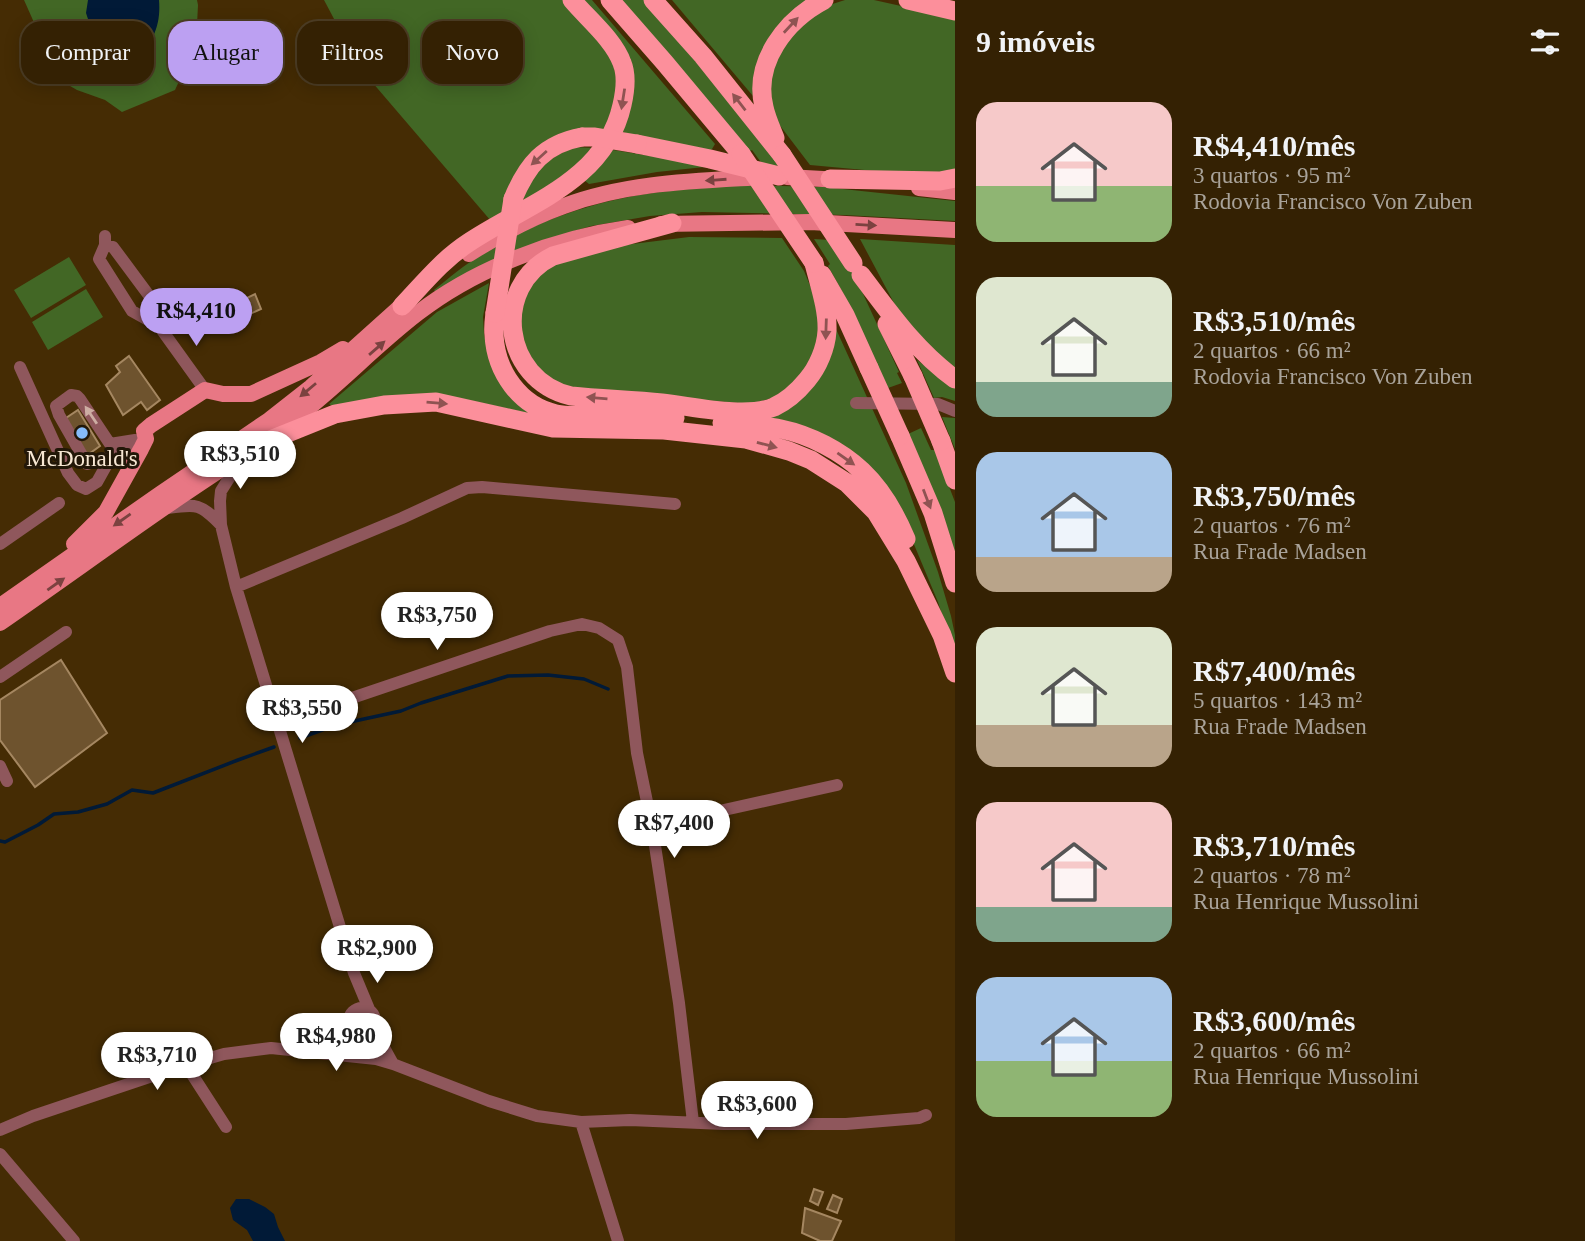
<!DOCTYPE html>
<html lang="pt">
<meta charset="utf-8">
<style>
body{margin:0;font-family:"Times New Roman",serif;background:#3c290d;color:#f1f3f6;height:100vh;display:flex;flex-direction:column;font-size:26px;white-space:nowrap}
*{box-sizing:border-box;margin:0}
p{font-size:23px;color:#a9a39a}
.icon{flex:none;width:38px;height:38px;fill:none;stroke:currentColor;stroke-width:2;stroke-linecap:round;stroke-linejoin:round}
.map{position:relative;flex:1;overflow:hidden}
.side{display:flex;flex-direction:column;background:#342103;width:630px}
.side>*{flex:none}
.guide{position:absolute;left:21px;top:21px;width:665px;height:63px;display:flex;gap:14px}
.price{position:absolute;translate:-50% -60px;padding:0 16px;border-radius:24px;background:#fff;color:#222;font-size:23px;line-height:46px;filter:drop-shadow(0 2px 4px #0008)}
.price::after{content:'';position:absolute;left:50%;top:42px;width:21px;height:16px;margin-left:-10px;background:inherit;clip-path:polygon(0 0,100% 0,50% 100%)}
.price.active{background:#bca0f2;color:#111}
ul{padding:0;list-style:none}
li{display:flex;align-items:center;gap:21px;height:175px;padding:0 21px}
li span{display:grid;place-items:center;flex:none;width:196px;height:140px;border-radius:21px;color:#555}
li>.icon{margin-inline-start:auto}
span .icon{width:84px;height:84px;fill:#fffc;stroke-width:1}
li b{font-size:30px}
h2{display:flex;justify-content:space-between;align-items:center;height:84px;padding:0 21px;font-size:30px}
.chip{padding:0 24px;border-radius:21px;background:#342103;box-shadow:0 4px 18px #0003,0 0 0 2px #4e3e25;font-size:24px;line-height:63px}
.chip.active{background:#bca0f2;color:#111}
main{display:flex;flex:1;min-height:0}
.map>svg:first-child{display:block}
</style>
<main>
<div class="map">
<svg width="955" height="1241" viewBox="0 0 955 1241">
<rect width="100%" height="100%" fill="#452c04"/>
<path fill="#426725" d="M24 0H197L198 5 196 45 175 90 122 112 105 100 77 90 51 75 36 27Z
M324 0H568L610 49 619 91 606 130 557 139 500 218 491 221 360 68Z
M580 0H592L715 144 709 154 622 132 631 89Z
M619 0H644L781 163 768 172 752 150 750 151Z
M672 0H811L755 90 753 96Z
M845 0H874L955 18V174H908L810 165 778 123 769 98 773 66 787 39 823 7Z
M574 147 595 148 585 160 522 204C530 173 545 160 574 147Z
M613 150 714 166 657 172 589 184 584 180Z
M744 185 824 187 955 201V221L844 215 702 212 650 216 591 226 541 241 436 292 434 290C449 278 464 265 481 255 537 219 603 198 669 191 694 188 719 187 744 185Z
M689 237 782 238 804 271 819 307V341L803 375 776 397 751 404 566 389 533 367 519 329 525 291 550 264 608 247Z
M814 239 830 240 853 272 899 372 897 373 902 383 888 388 842 291 828 266 830 264Z
M860 239 955 245V373L902 318Z
M69 257 86 285 31 318 14 290Z
M489 283 483 317 484 334 490 362 536 415 463 399 336 408 329 404 437 312Z
M86 289 103 317 48 350 32 322Z
M831 318 906 483 938 572 951 616 955 635V655L938 602 903 518 877 479 756 419 787 405Z
M917 360 955 388V401L942 397 934 398Z
M942 417 955 418V449Z
M921 428 931 450H935L955 502V561L908 434Z"/>
<path fill="#011a37" d="M88 0H159C161 24 154 45 132 58L120 56 89 22 86 13Z
M236 1199H249L265 1207 274 1214 278 1227 285 1241H253L247 1230 233 1220 230 1208Z"/>
<g fill="none" stroke-linecap="round" stroke-linejoin="round">
<path stroke="#011a37" stroke-width="3.5" d="M300 738 336 725 401 711 421 703 508 676 548 675 584 679 608 689
M0 841 5 842 38 825 54 814 78 812 107 804 132 790 153 793 238 760 274 747"/>
</g>
<path fill="#6e532e" stroke="#a58761" stroke-width="2" d="M255 294 261 309 232 322 226 308Z
M129 356 160 400 147 410 141 402 123 415 106 385 120 372 116 366Z
M78 410 100 446 86 456 63 420Z
M61 660 107 733 35 787 0 740V700Z
M814 1189 823 1192 818 1205 810 1201Z
M833 1195 842 1199 837 1213 827 1209Z
M805 1208 841 1221 832 1241H820L802 1233Z"/>
<g fill="none" stroke-linecap="round" stroke-linejoin="round">
<path stroke="#8f575c" stroke-width="12" d="M105 236V245L99 259 132 311 159 326 205 390
M105 245 113 247 156 305 159 326
M20 367 68 473 77 485 86 489 97 482 111 457
M856 403 938 404 955 411
M138 453 135 446 131 444 115 452 111 457 87 464 59 415 56 406 71 395 77 396 80 399 110 444 135 440 142 446
M241 459 221 491 220 501 221 525 236 587 354 973 369 1009
M167 508C197 504 200 503 221 525
M0 544 59 503
M236 587 402 518 467 488 482 487 675 504
M0 677 66 632
M278 723 550 631 582 624 599 628 618 640 627 667 637 753 652 826 679 1003 693 1122
M0 766 7 781
M652 826 837 785
M349 1021a13 13 0 1 1 26 0a13 13 0 1 1-26 0Z
M374 1027 382 1044 393 1064
M358 1034 363 1045 376 1059
M316 1053C330 1043 339 1033 348 1018
M186 1065 226 1127
M581 1122 618 1241
M0 1130 33 1116 179 1067 224 1054 271 1048 376 1059 393 1064 489 1101 537 1116 581 1122 630 1120 724 1124H846L919 1118 926 1115
M0 1154 74 1241"/>
<path stroke="#e87784" stroke-width="16" d="M787 177 841 180
M919 188 955 192
M661 224 810 222 955 230
M469 254C499 235 530 218 564 206 628 182 697 181 764 177
M74 544 106 512 141 449 146 439 144 431 151 425 205 390 223 394H251L321 362 343 349
M0 606 160 494 269 420 311 387 409 299
M0 623C55 585 110 545 165 507 209 477 254 448 297 417 339 385 376 345 418 313 476 268 556 238 628 228"/>
<path stroke="#fc8f9b" stroke-width="19" d="M610 0 665 63 741 154
M653 0 703 56 782 155
M908 0 955 11
M775 138C771 128 766 117 764 107 753 62 786 20 824 0
M637 144 710 159 779 176
M830 179 940 181 955 178
M513 199C527 165 544 144 582 137
M672 223 553 256C491 286 502 380 571 396 601 399 631 400 662 403 692 406 745 419 774 407 787 401 798 391 807 380 818 367 826 348 827 331 828 309 819 284 814 263
M822 275 845 315 869 368
M861 275C890 313 915 350 955 379
M402 306C423 284 442 260 468 243 526 204 605 182 622 105 625 92 627 75 622 63 614 40 588 19 572 0
M495 313C494 321 493 328 494 335 496 372 520 406 556 414 569 417 586 415 599 415 625 415 650 416 675 418
M887 324 913 376
M722 423C742 424 762 425 781 429 810 435 841 451 862 471 881 489 896 515 906 539
M900 436 933 513 955 583
M941 441 955 480
M253 447 335 414 384 405 436 402 553 428 664 430 746 439 789 451 811 460 847 483 876 512 906 561 942 635 955 673"/>
<path stroke="#fc8f9b" stroke-width="19" d="M582 137H595L637 144
M741 154 814 263
M782 155 853 263
M495 313 513 199
M869 368 900 436
M913 376 941 441"/>
</g>
<defs><path id="oneway-solid" d="M-6-.8H1V-3.2L6.5 0L1 3.2V.8H-6Z" transform="scale(1.75)"/></defs>
<g fill="#8f5352">
<use href="#oneway-solid" transform="translate(791 25) rotate(-47)"/>
<use href="#oneway-solid" transform="translate(623 99) rotate(99)"/>
<use href="#oneway-solid" transform="translate(739 102) rotate(-128)"/>
<use href="#oneway-solid" transform="translate(539 158) rotate(138)"/>
<use href="#oneway-solid" transform="translate(826 329) rotate(92)"/>
<use href="#oneway-solid" transform="translate(597 398) rotate(-175)"/>
<use href="#oneway-solid" transform="translate(437 403) rotate(5)"/>
<use href="#oneway-solid" transform="translate(767 445) rotate(15)"/>
<use href="#oneway-solid" transform="translate(846 459) rotate(35)"/>
<use href="#oneway-solid" transform="translate(927 499) rotate(69)"/>
</g>
<g fill="#7b4240">
<use href="#oneway-solid" transform="translate(716 180) rotate(176)"/>
<use href="#oneway-solid" transform="translate(866 225) rotate(3)"/>
<use href="#oneway-solid" transform="translate(377 348) rotate(-41)"/>
<use href="#oneway-solid" transform="translate(308 390) rotate(140)"/>
<use href="#oneway-solid" transform="translate(122 520) rotate(145)"/>
<use href="#oneway-solid" transform="translate(56 584) rotate(-35)"/>
</g>
<use fill="#cdada3" href="#oneway-solid" transform="translate(91 415) rotate(-124)"/>
<circle fill="#86bbfb" stroke="#221708" stroke-width="2.5" cx="82" cy="433" r="7"/>
<g text-anchor="middle" dominant-baseline="central" stroke-width="6" stroke-linejoin="round" paint-order="stroke">
<g font-size="23" fill="#f7e7d3" stroke="#221708">
<text x="82" y="458">McDonald's</text>
</g>
</g>
</svg>
<b class="price active" style="left:196px;top:348px">R$4,410</b>
<b class="price" style="left:240px;top:491px">R$3,510</b>
<b class="price" style="left:437px;top:652px">R$3,750</b>
<b class="price" style="left:302px;top:745px">R$3,550</b>
<b class="price" style="left:674px;top:860px">R$7,400</b>
<b class="price" style="left:377px;top:985px">R$2,900</b>
<b class="price" style="left:336px;top:1073px">R$4,980</b>
<b class="price" style="left:157px;top:1092px">R$3,710</b>
<b class="price" style="left:757px;top:1141px">R$3,600</b>
<div class="guide">
<a class="chip">Comprar</a>
<a class="chip active">Alugar</a>
<a class="chip">Filtros</a>
<a class="chip">Novo</a>
</div>
</div>
<section class="side">
<h2>9 imóveis<svg class="icon" aria-label="filters" viewBox="0 0 24 24"><path d="M4 7h16M4 17h16"/><circle cx="9" cy="7" r="2"/><circle cx="15" cy="17" r="2"/></svg></h2>
<ul>
<li><span style="background:linear-gradient(#f6c9c9 60%,#8fb573 0)"><svg class="icon" aria-label="home" viewBox="0 0 24 24"><path d="M3 11l9-7 9 7M6 9v11h12V9"/></svg></span><div><b>R$4,410/mês</b><p>3 quartos · 95 m²</p><p>Rodovia Francisco Von Zuben</p></div></li>
<li><span style="background:linear-gradient(#dfe7d0 75%,#7fa58c 0)"><svg class="icon" aria-label="home" viewBox="0 0 24 24"><path d="M3 11l9-7 9 7M6 9v11h12V9"/></svg></span><div><b>R$3,510/mês</b><p>2 quartos · 66 m²</p><p>Rodovia Francisco Von Zuben</p></div></li>
<li><span style="background:linear-gradient(#a9c7e8 75%,#b9a48a 0)"><svg class="icon" aria-label="home" viewBox="0 0 24 24"><path d="M3 11l9-7 9 7M6 9v11h12V9"/></svg></span><div><b>R$3,750/mês</b><p>2 quartos · 76 m²</p><p>Rua Frade Madsen</p></div></li>
<li><span style="background:linear-gradient(#dfe7d0 70%,#b9a48a 0)"><svg class="icon" aria-label="home" viewBox="0 0 24 24"><path d="M3 11l9-7 9 7M6 9v11h12V9"/></svg></span><div><b>R$7,400/mês</b><p>5 quartos · 143 m²</p><p>Rua Frade Madsen</p></div></li>
<li><span style="background:linear-gradient(#f6c9c9 75%,#7fa58c 0)"><svg class="icon" aria-label="home" viewBox="0 0 24 24"><path d="M3 11l9-7 9 7M6 9v11h12V9"/></svg></span><div><b>R$3,710/mês</b><p>2 quartos · 78 m²</p><p>Rua Henrique Mussolini</p></div></li>
<li><span style="background:linear-gradient(#a9c7e8 60%,#8fb573 0)"><svg class="icon" aria-label="home" viewBox="0 0 24 24"><path d="M3 11l9-7 9 7M6 9v11h12V9"/></svg></span><div><b>R$3,600/mês</b><p>2 quartos · 66 m²</p><p>Rua Henrique Mussolini</p></div></li>
</ul>
</section>
</main>
